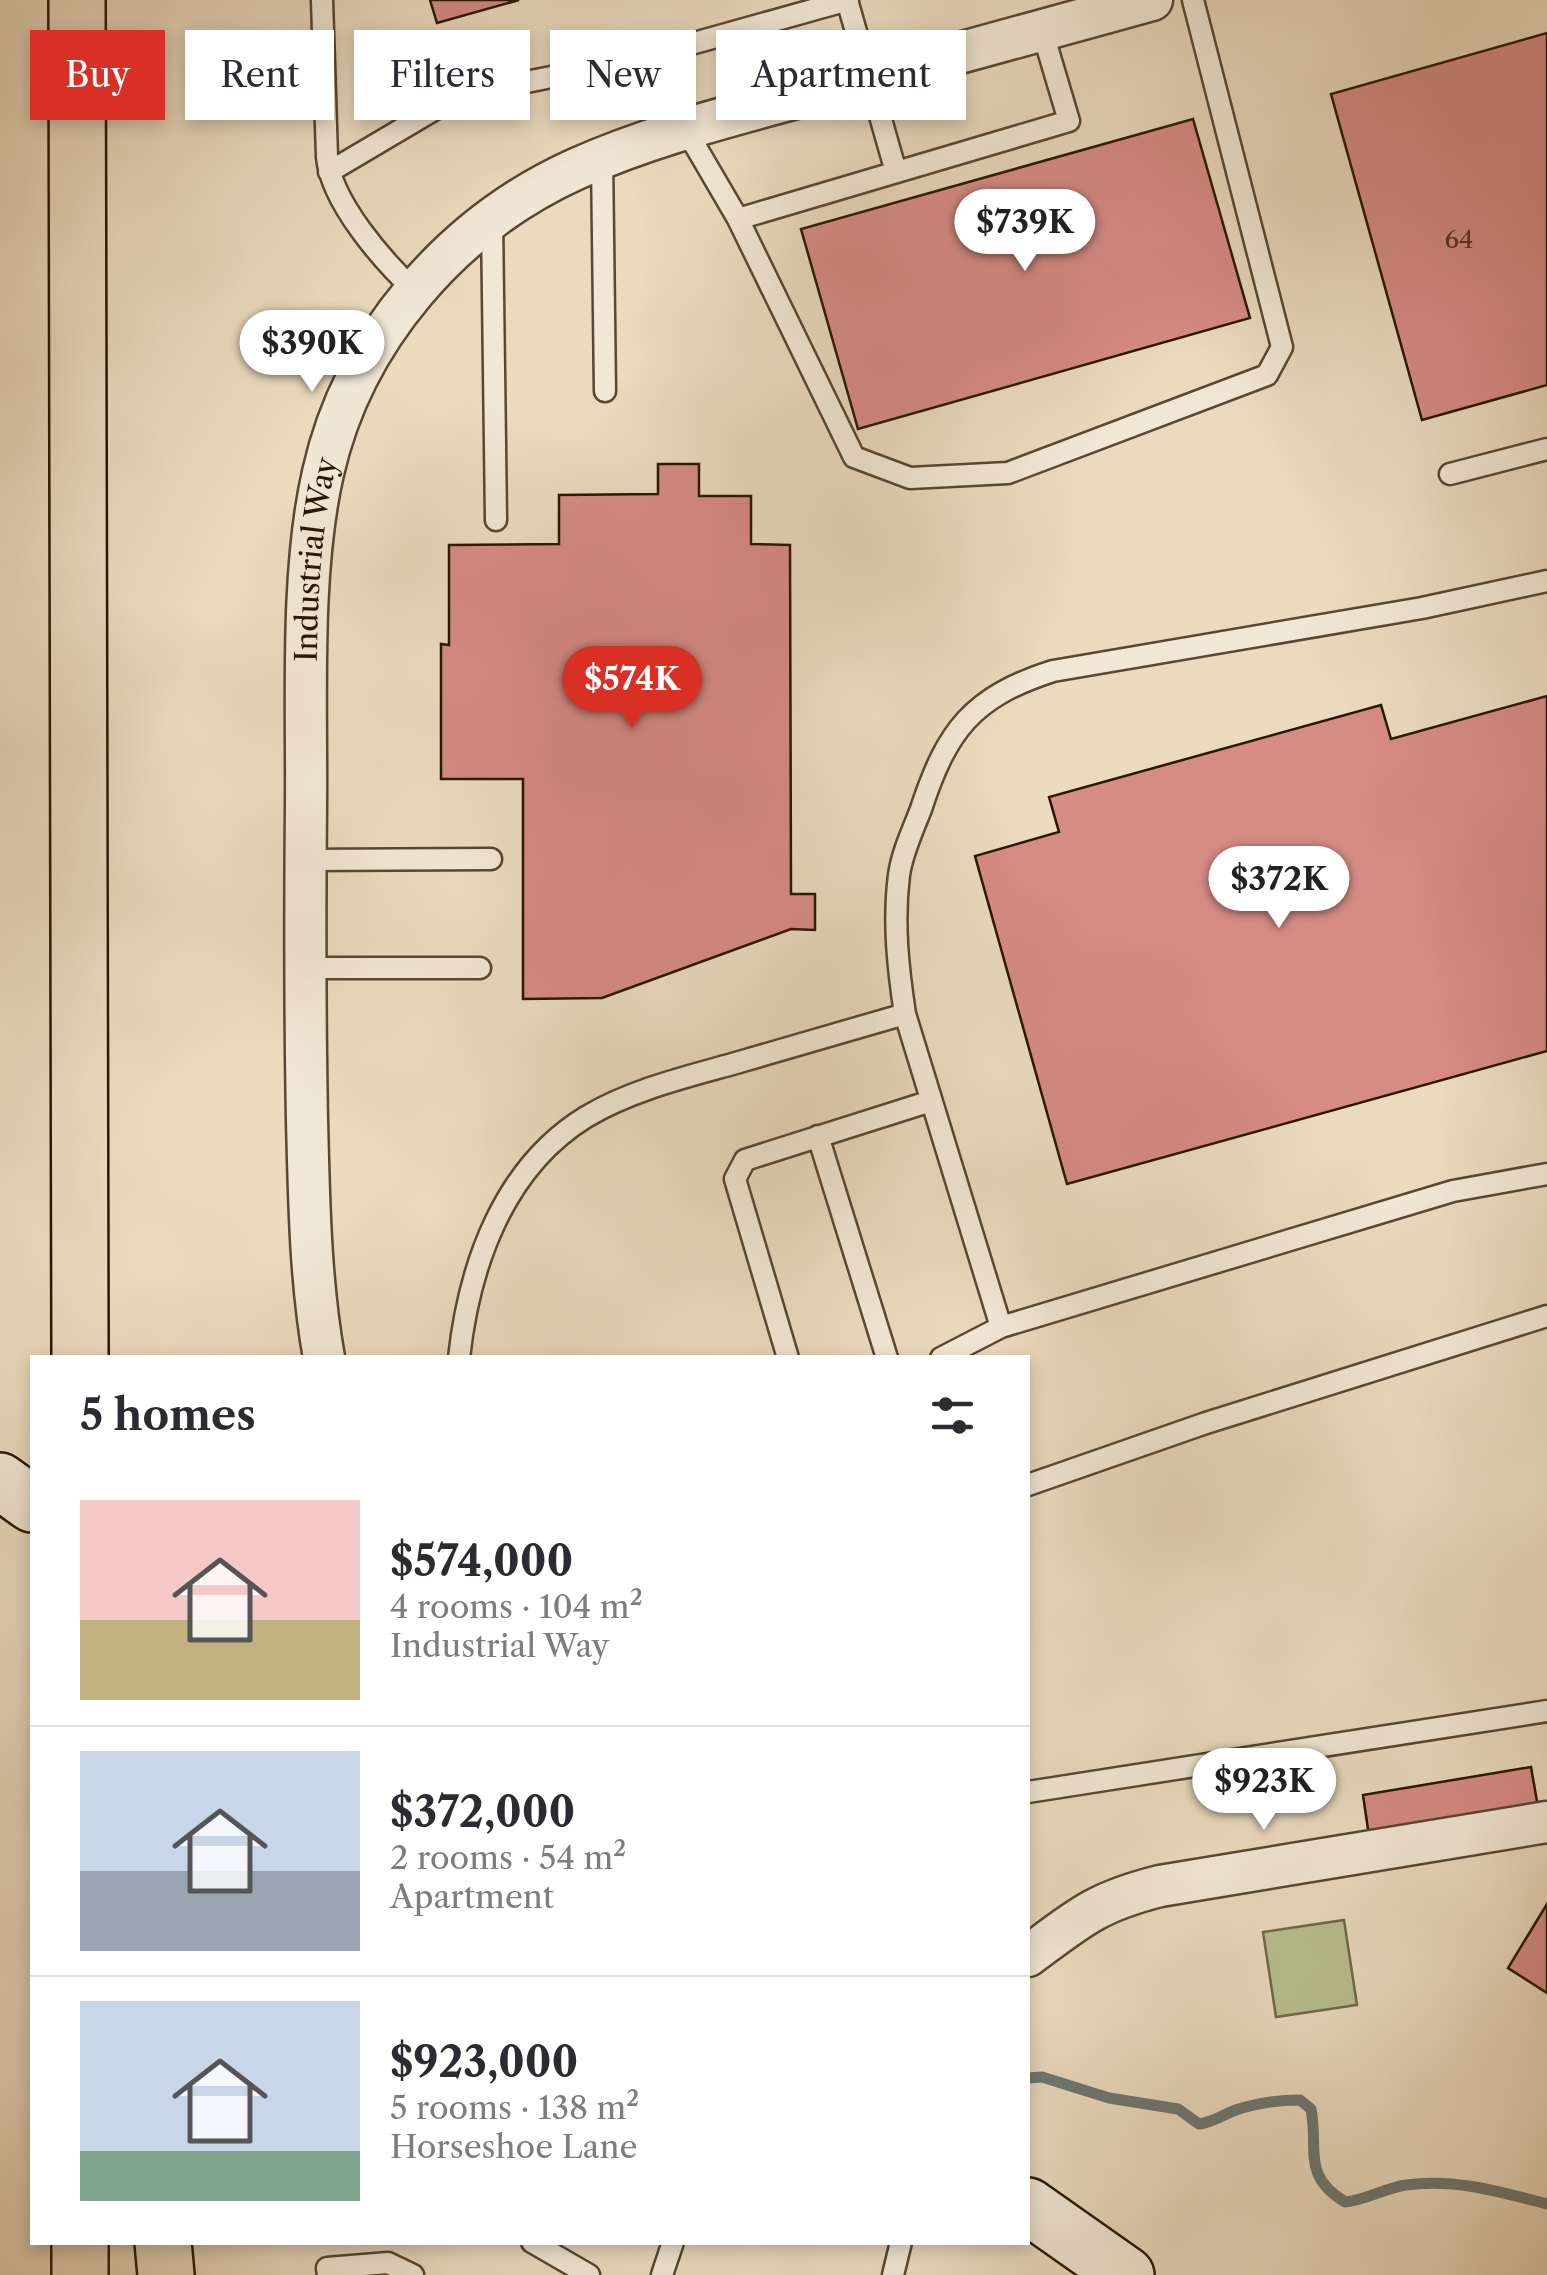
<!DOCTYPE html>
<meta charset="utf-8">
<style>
body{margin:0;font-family:"Libre Caslon Text",serif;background:#f2f2f3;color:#2b2b33;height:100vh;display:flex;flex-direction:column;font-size:38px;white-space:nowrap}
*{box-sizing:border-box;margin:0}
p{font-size:32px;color:#7c7c81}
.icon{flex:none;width:55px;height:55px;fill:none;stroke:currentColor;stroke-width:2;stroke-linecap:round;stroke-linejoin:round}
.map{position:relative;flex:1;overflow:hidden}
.details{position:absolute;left:30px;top:1355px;width:1000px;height:890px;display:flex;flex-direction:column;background:#fff;border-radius:0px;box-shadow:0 5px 15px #0003}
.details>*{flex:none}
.hud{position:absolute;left:30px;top:30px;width:1000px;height:90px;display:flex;gap:20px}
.price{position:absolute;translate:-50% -85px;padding:0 22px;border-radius:35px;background:#fff;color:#222;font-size:32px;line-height:65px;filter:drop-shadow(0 2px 5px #0008)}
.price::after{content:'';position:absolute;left:50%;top:60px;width:30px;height:22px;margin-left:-15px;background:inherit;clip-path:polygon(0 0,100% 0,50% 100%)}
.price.active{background:#d93025;color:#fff}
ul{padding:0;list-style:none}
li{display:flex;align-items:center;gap:30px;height:250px;padding:0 50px}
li+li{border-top:2px solid #e1e1e2}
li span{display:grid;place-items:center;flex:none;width:280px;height:200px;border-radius:0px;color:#555}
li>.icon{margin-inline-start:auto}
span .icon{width:120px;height:120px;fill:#fffc;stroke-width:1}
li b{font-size:42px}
h2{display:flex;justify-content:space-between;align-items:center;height:120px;padding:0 50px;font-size:42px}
.pill{padding:0 35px;border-radius:0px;background:#fff;box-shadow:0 5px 15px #0003;font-size:35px;line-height:90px}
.pill.active{background:#d93025;color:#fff}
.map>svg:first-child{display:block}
</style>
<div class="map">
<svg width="1547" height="2275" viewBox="0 0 1547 2275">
<rect width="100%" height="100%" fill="#eadabe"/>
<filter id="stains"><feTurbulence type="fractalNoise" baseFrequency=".002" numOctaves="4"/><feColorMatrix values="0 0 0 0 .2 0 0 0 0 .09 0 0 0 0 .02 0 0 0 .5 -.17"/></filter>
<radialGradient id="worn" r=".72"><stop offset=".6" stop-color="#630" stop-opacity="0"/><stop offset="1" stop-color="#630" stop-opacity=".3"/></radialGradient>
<path fill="#b8bf90" stroke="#706a4a" stroke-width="2.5" d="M1344 1920 1357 2005 1276 2017 1263 1932Z"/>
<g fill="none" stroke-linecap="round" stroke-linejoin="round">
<path stroke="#6d7771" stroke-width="11" d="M1028 2078 1042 2077 1109 2098 1178 2109 1199 2124C1214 2122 1222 2115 1236 2110 1256 2103 1279 2100 1300 2100L1311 2109C1319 2150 1301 2175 1345 2202 1366 2200 1385 2188 1406 2185 1454 2178 1501 2192 1547 2204"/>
</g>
<path fill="#d68b85" stroke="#271603" stroke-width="2.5" d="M430 0H519L437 23Z
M1547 33V385L1422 420 1331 94Z
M1193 119 1250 318 858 429 801 229Z
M658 464H699V496H751V544L790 545 791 894H815V930L791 929 602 998 523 999V779H441V644L449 645V545L559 544V495L658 494Z
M1547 696V1051L1067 1184 975 856 1059 832 1049 797 1381 705 1391 739Z
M1531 1767 1538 1807 1369 1836 1363 1795Z
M1547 1904V1993L1508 1968Z"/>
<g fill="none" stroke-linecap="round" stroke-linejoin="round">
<g stroke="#584732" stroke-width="25">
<path id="service" d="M322 0 327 157C331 202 383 261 415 291
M847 0 896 172
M686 130 738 219 1069 121 1042 30
M602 158 605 391
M329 172 449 101 472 93 630 61 848 0
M738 219 854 457 910 478 1008 473 1267 375 1282 347 1193 0
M492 220 496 520
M1450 474 1547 449
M1547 581 1422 608 1053 671C972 697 947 730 921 809 913 830 902 853 899 875 893 922 898 968 905 1014L1001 1327 1453 1191 1547 1174
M306 860 491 859
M305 968H480
M818 1136 887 1358
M459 1358C469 1266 503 1168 586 1117 631 1090 686 1077 736 1063 793 1047 849 1030 905 1014
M788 1358 735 1179 745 1160 931 1101
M941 1358 1001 1327
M1028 1485 1206 1423 1547 1316
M1028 1792 1547 1711
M532 2242 589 2275
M328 2275 327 2268 388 2263 413 2275
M662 2275 673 2242
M893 2275 901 2242"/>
</g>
<g stroke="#584732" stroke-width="45">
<g id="minor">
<path id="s1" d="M324 1358C310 1279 309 1199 307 1120 305 1015 305 910 306 806 307 702 300 573 323 473 353 339 452 225 576 169 654 134 739 114 821 91 932 61 1042 30 1152 0"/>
<path d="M1028 1956C1079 1918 1096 1902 1160 1886L1547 1822"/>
</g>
</g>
<g stroke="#271603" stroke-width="60">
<path id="secondary" d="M0 1481 32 1504
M1028 2206 1126 2275"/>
</g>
<g stroke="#271603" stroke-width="60">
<path id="motorway" d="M77 0 80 1358
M163 2242 166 2275
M80 2275V2242"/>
</g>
<use href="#service" stroke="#f1e7d5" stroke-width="20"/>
<use href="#minor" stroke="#f1e7d5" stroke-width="40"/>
<use href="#secondary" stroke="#f1e7d5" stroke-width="55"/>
<use href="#motorway" stroke="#eadabe" stroke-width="55"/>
</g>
<g text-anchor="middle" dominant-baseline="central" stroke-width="9" stroke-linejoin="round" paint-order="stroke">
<g font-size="25" fill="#533324">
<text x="1459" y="239">64</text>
</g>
<g font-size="30" fill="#271603" stroke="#f1e7d5">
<text stroke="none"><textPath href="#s1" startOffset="800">Industrial Way</textPath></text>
</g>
</g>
<rect width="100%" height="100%" filter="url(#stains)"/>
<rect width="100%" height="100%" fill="url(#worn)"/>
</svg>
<b class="price" style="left:1025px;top:274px">$739K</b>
<b class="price" style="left:312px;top:395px">$390K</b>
<b class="price active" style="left:632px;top:731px">$574K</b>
<b class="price" style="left:1279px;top:931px">$372K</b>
<b class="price" style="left:1264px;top:1833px">$923K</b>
<div class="hud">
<a class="pill active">Buy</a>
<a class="pill">Rent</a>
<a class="pill">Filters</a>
<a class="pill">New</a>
<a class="pill">Apartment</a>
</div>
<section class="details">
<h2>5 homes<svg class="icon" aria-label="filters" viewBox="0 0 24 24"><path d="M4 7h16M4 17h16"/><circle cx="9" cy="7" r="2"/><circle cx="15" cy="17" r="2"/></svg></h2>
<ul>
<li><span style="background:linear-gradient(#f6c9c9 60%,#c2b280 0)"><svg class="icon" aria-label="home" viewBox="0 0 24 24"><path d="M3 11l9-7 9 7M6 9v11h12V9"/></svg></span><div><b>$574,000</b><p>4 rooms · 104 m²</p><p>Industrial Way</p></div></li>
<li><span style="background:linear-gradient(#c9d6e8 60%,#9aa5b1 0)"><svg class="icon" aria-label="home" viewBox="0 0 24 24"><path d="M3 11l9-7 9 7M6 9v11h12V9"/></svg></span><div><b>$372,000</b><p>2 rooms · 54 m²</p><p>Apartment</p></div></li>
<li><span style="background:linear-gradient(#c9d6e8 75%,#7fa58c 0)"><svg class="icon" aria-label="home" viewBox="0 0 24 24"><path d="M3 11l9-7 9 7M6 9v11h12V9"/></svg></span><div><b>$923,000</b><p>5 rooms · 138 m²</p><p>Horseshoe Lane</p></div></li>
</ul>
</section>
</div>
